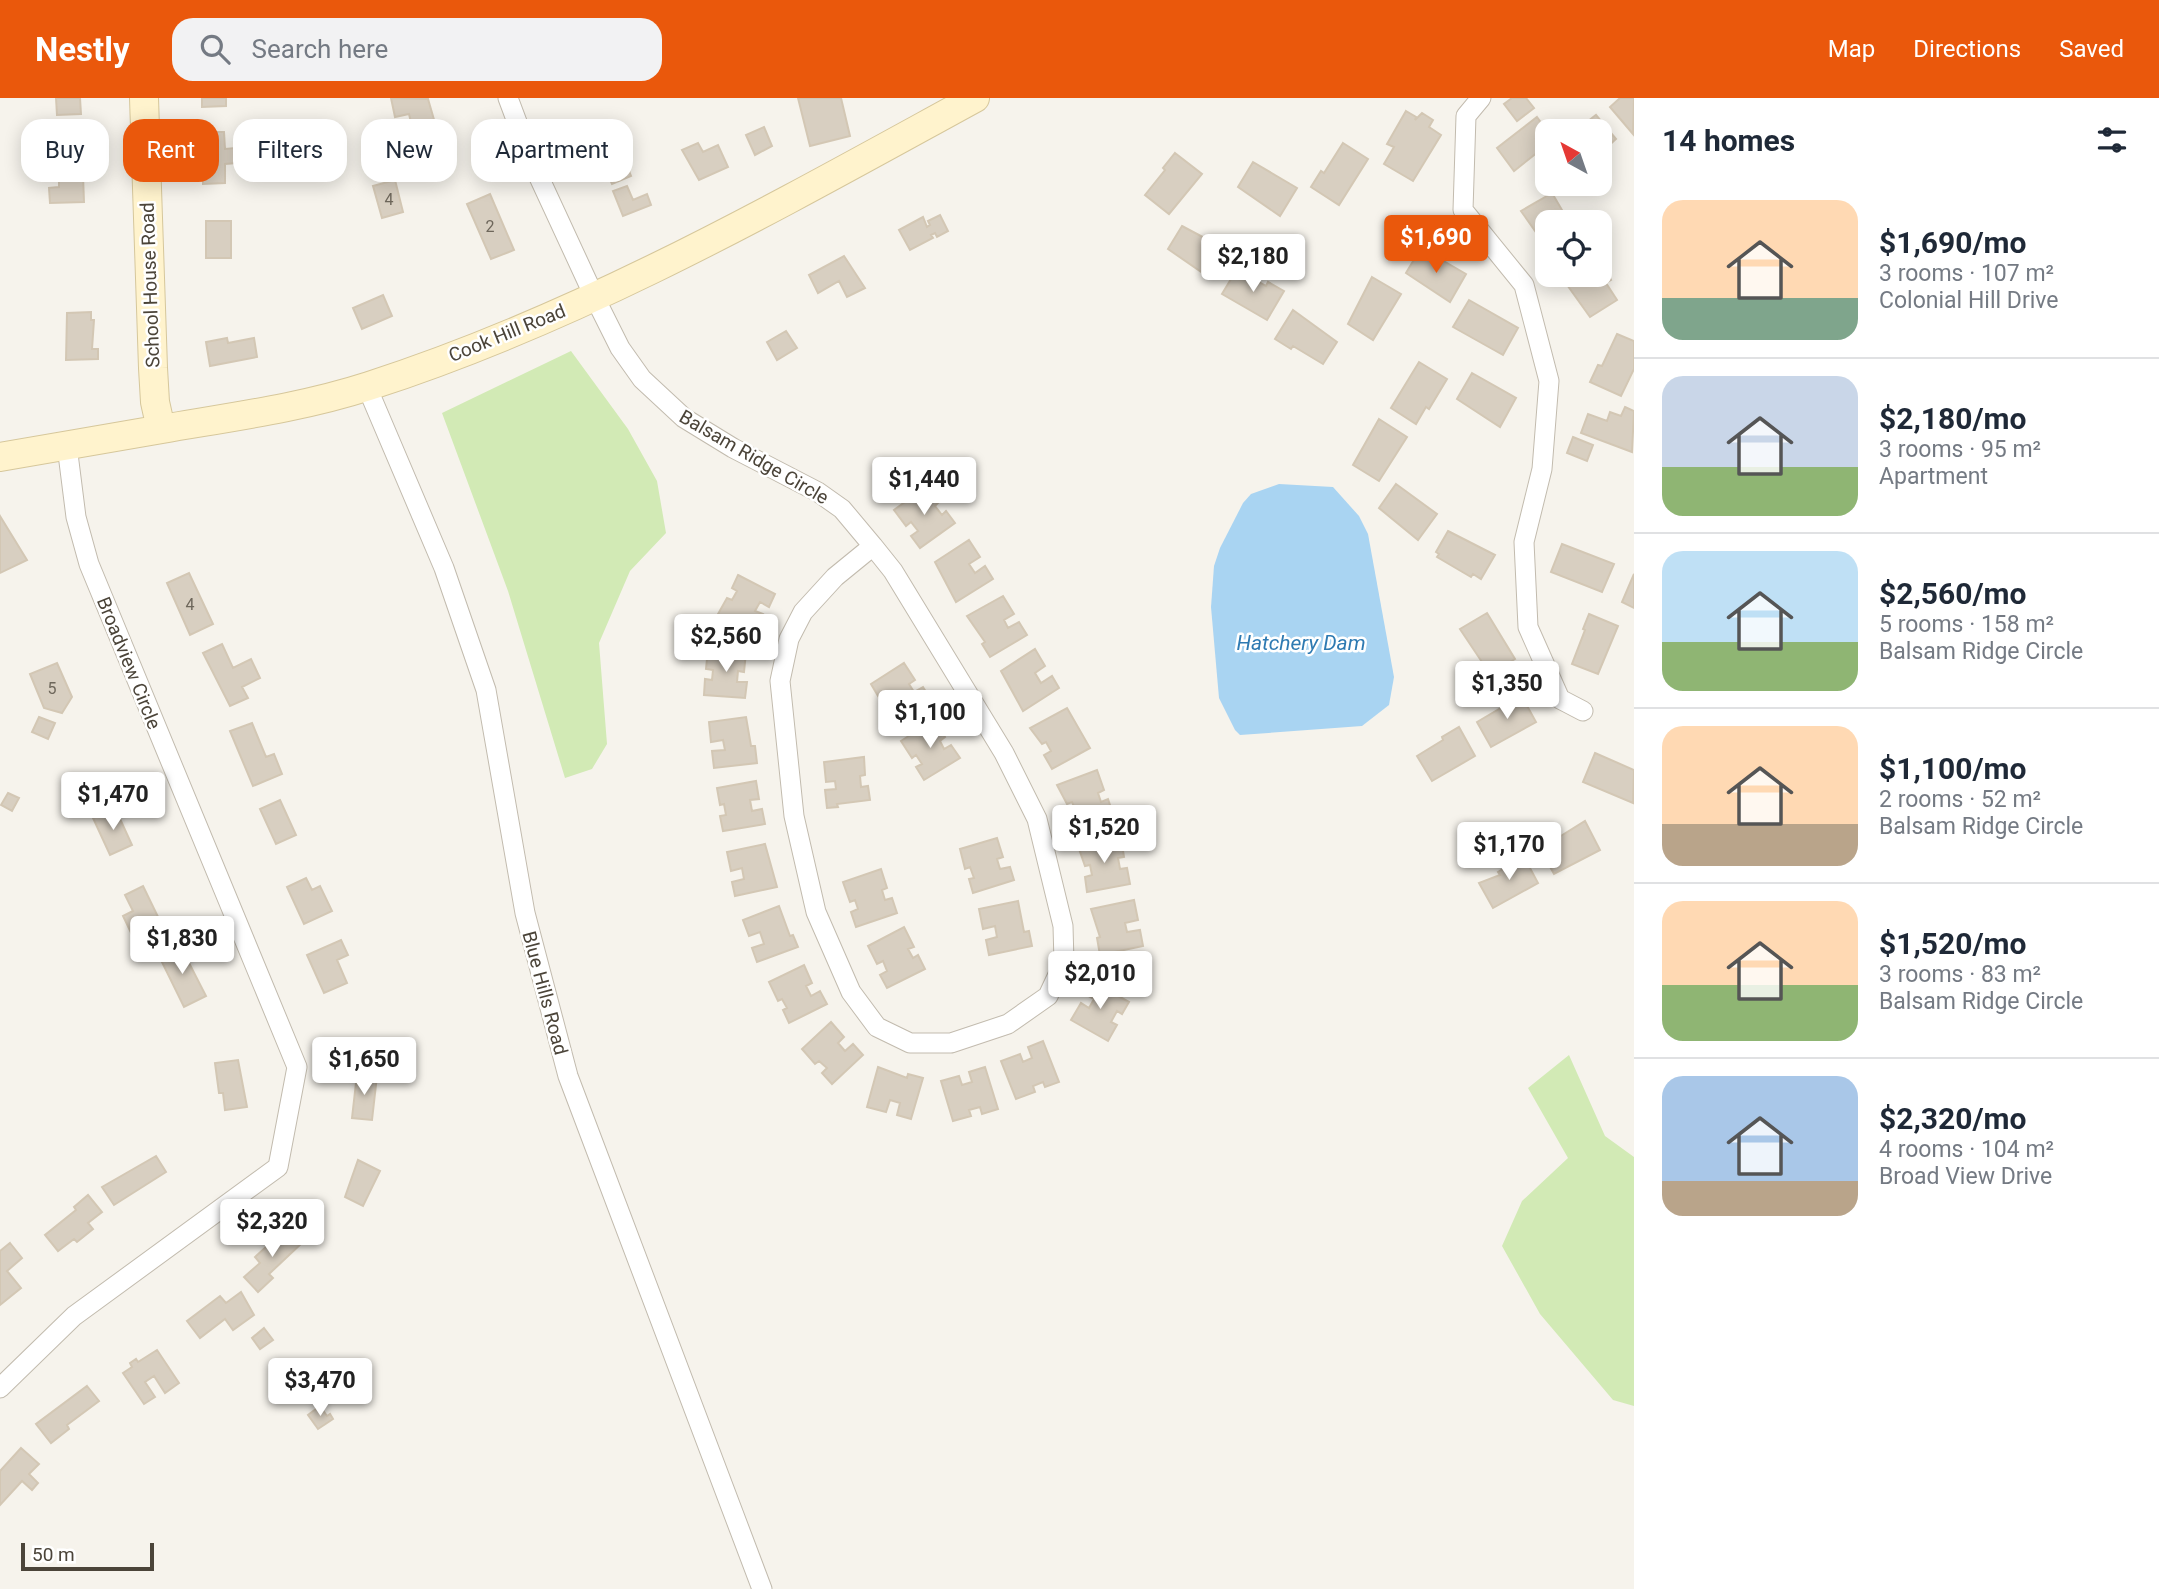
<!DOCTYPE html>
<meta charset="utf-8">
<style>
body{margin:0;font-family:Roboto,sans-serif;background:#f2f2f3;color:#1f2937;height:100vh;display:flex;flex-direction:column;font-size:26px;white-space:nowrap}
*{box-sizing:border-box;margin:0}
p{font-size:23px;color:#747a83}
.icon{flex:none;width:38px;height:38px;fill:none;stroke:currentColor;stroke-width:2;stroke-linecap:round;stroke-linejoin:round}
.map{position:relative;flex:1;overflow:hidden}
.details{display:flex;flex-direction:column;background:#fff;width:525px}
.details>*{flex:none}
.guide{position:absolute;left:21px;top:21px;width:665px;height:63px;display:flex;gap:14px}
.needle{width:46px;rotate:320deg}
.controls{position:absolute;left:1535px;top:21px;display:grid;gap:14px}
.controls a{display:grid;place-items:center;width:77px;height:77px;border-radius:14px;background:#fff;box-shadow:0 4px 18px #0003;font-size:35px}
.scale{position:absolute;left:21px;bottom:18px;width:133px;box-sizing:border-box;padding-left:7px;border:4px solid #4b4439;border-top:0;font-size:19px;line-height:24px;white-space:nowrap;color:#4b4439;-webkit-text-stroke:5px #fff;paint-order:stroke}
.price{position:absolute;translate:-50% -60px;padding:0 16px;border-radius:7px;background:#fff;color:#222;font-size:23px;line-height:46px;filter:drop-shadow(0 2px 4px #0008)}
.price::after{content:'';position:absolute;left:50%;top:42px;width:21px;height:16px;margin-left:-10px;background:inherit;clip-path:polygon(0 0,100% 0,50% 100%)}
.price.current{background:#ea580c;color:#fff}
ul{padding:0;list-style:none}
li{display:flex;align-items:center;gap:21px;height:175px;padding:0 28px}
li+li{border-top:2px solid #e0e1e3}
li span{display:grid;place-items:center;flex:none;width:196px;height:140px;border-radius:21px;color:#555}
li>.icon{margin-inline-start:auto}
span .icon{width:84px;height:84px;fill:#fffc;stroke-width:1}
li b{font-size:30px}
h2{display:flex;justify-content:space-between;align-items:center;height:84px;padding:0 28px;font-size:30px}
.chip{padding:0 24px;border-radius:21px;background:#fff;box-shadow:0 4px 18px #0003;font-size:24px;line-height:63px}
.chip.current{background:#ea580c;color:#fff}
header{display:flex;align-items:center;gap:42px;box-sizing:border-box;height:98px;padding:0 35px;background:#ea580c;color:#fff}
header strong{font-size:33px}
nav{display:flex;gap:38px;margin-inline-start:auto;font-size:24px}
.search{width:490px;height:63px;background:#f2f2f3;display:flex;align-items:center;gap:18px;box-sizing:border-box;padding:0 24px;border-radius:21px;color:#747a83;font-size:26px}
main{display:flex;flex:1;min-height:0}
.map>svg:first-child{display:block}
</style>
<header>
<strong>Nestly</strong>
<div class="search"><svg class="icon" aria-label="search" viewBox="0 0 24 24"><circle cx="10" cy="10" r="6"/><path d="M15 15l6 6"/></svg>Search here</div>
<nav><a>Map</a><a>Directions</a><a>Saved</a></nav>
</header>
<main>
<div class="map">
<svg width="1634" height="1491" viewBox="0 0 1634 1491">
<rect width="100%" height="100%" fill="#f6f3ec"/>
<path fill="#d2eab5" d="M571 253 628 331 657 383 666 435 630 473 599 545 607 646 592 671 565 680 508 493 442 315Z
M1569 957 1605 1038 1634 1059V1308L1613 1302 1540 1216 1502 1148 1522 1103 1568 1060 1528 990Z"/>
<path fill="#a9d4f2" d="M1279 386 1333 389 1359 418 1368 436 1394 579 1389 607 1362 628 1240 637 1235 632 1219 600 1211 509 1214 468 1220 450 1243 405 1251 396Z"/>
<path fill="#d8cfc1" stroke="#d3c7b4" stroke-width="2" d="M56 0H80L81 16 57 17Z
M202 0H226V8L202 9Z
M391 0 428 1 437 32 414 37 409 16 395 19Z
M798 0H841L850 38 810 48Z
M1512 0H1526L1534 10 1517 23 1504 6Z
M1620 0H1634L1633 36 1610 9Z
M1406 13 1416 19 1415 22 1422 15 1433 22 1429 29 1441 37 1413 83 1384 66 1394 49 1387 46Z
M1596 17 1616 41 1604 52 1606 55 1601 59 1606 64 1600 70V33H1582L1579 30Z
M1537 19 1547 33 1536 41 1543 50 1514 73 1497 50Z
M764 29 772 48 755 57 746 37Z
M205 34H224L225 51 235 50 236 65 225 66V85L203 86Z
M698 45 703 54 718 47 728 69 699 82 682 52Z
M1343 45 1368 61 1339 107 1311 89 1321 73 1324 75Z
M61 48V51H82L84 104 50 105 49 90 59 89V65H47L46 49Z
M1175 55 1202 76 1169 116 1145 97 1165 72 1163 70Z
M624 60 631 78 612 86 604 68Z
M1253 64 1297 90 1280 118 1238 89Z
M395 82 403 114 382 120 373 88Z
M627 88 633 102 647 96 651 107 623 118 613 93Z
M1552 95 1569 124H1547V150L1521 113Z
M490 96 514 152 491 161 467 106Z
M940 117 948 133 937 139 935 135 931 137 933 140 910 152 899 132 923 119 927 129 930 127 928 123Z
M206 123H231V160H206Z
M1182 128 1227 152 1210 180 1168 151Z
M1421 150 1466 176 1450 204 1406 175Z
M844 158 865 190 847 199 839 183 818 195 809 177Z
M1604 170 1611 182 1606 185 1617 202 1590 219 1560 177H1600V173Z
M1237 171 1266 188 1268 184 1284 193 1267 222 1222 196Z
M1372 179 1401 196 1373 242 1348 226Z
M383 197 392 218 362 231 353 210Z
M1469 202 1518 230 1503 257 1453 229Z
M1293 212 1337 244 1323 266 1293 248 1291 251 1275 241Z
M91 214V222H94L92 251H98V261L66 262 67 215Z
M786 233 797 250 777 262 767 244Z
M1617 236 1634 243V271L1621 298 1590 284 1598 267 1602 268Z
M227 240 228 245 254 240 257 259 210 268 206 244Z
M1419 264 1447 281 1429 311 1426 309 1416 326 1391 310Z
M1472 275 1516 300 1500 329 1457 301Z
M1625 309 1634 313 1632 354 1581 335 1588 316 1607 323 1610 314 1621 318Z
M1379 321 1407 339 1379 383 1353 367Z
M1573 339 1593 347 1587 363 1567 355Z
M1396 386 1437 416 1418 442 1379 410Z
M927 388 939 404 935 408 942 417 946 413 955 425 920 450 911 438 918 433 911 424 906 428 894 412Z
M0 418 27 462 0 475Z
M1448 433 1495 457 1481 481 1473 476 1471 479 1437 459 1439 456 1436 454Z
M969 442 980 459 969 466 975 475 985 468 993 481 956 504 935 464Z
M1562 446 1614 466 1602 494 1551 474Z
M189 475 213 526 190 537 167 485Z
M1634 476V510L1622 504Z
M738 477 775 496 769 509 760 504 755 513 763 516 754 534 718 516 727 500 732 502 737 493 732 490Z
M1003 498 1014 516 1004 522 1008 530 1019 524 1027 537 990 559 982 546 985 544 967 518Z
M1487 515 1515 561 1490 576 1460 531Z
M1589 516 1618 528 1598 576 1572 566 1585 532 1583 531Z
M222 546 233 570 251 561 260 580 242 589 248 600 230 608 203 555Z
M708 551 746 554 744 574 738 573 737 584H747L745 600 704 597 705 581 712 582 713 572 706 571Z
M1035 551 1045 568 1035 575 1041 585 1052 578 1059 590 1023 613 1001 573Z
M57 565 72 599 62 615 44 610 30 576Z
M904 565 915 582 909 586 914 594 923 589 931 602 894 625 886 612 897 606 891 596 881 603 871 586Z
M1520 595 1536 624 1491 649 1477 624 1504 608 1503 605Z
M1067 610 1090 650 1052 671 1044 657 1051 653 1046 644 1042 646 1030 630Z
M39 619 55 625 48 641 32 634Z
M746 619 751 648H755L757 665 714 670 712 653 725 652 723 642 711 644 709 624Z
M934 622 945 639 940 643 944 651 951 647 960 660 924 682 916 669 922 666 916 657 912 660 901 643Z
M252 625 266 659 274 656 282 676 253 688 230 633Z
M1459 629 1475 658 1432 683 1417 658 1443 642 1442 639Z
M1595 655 1634 672 1633 705 1583 684Z
M864 659 865 677 860 678 861 689 868 688 870 702 837 706 838 709 827 710 825 692 836 691 835 683 826 684 824 664Z
M1097 672 1104 692 1098 695 1101 704 1108 701 1113 716 1072 732 1067 716 1076 713 1072 704 1067 706 1057 687Z
M756 683 759 701 750 702 752 713 762 711 765 726 723 733 720 718 726 717 724 706 720 707 717 690Z
M8 695 19 700 12 713 1 707Z
M280 702 296 737 276 746 260 711Z
M115 710 132 747 110 757 93 720Z
M1585 723 1600 752 1554 776 1540 751Z
M997 740 1003 759 997 761 1000 771 1010 769 1014 782 973 795 969 781 974 780 970 769 965 771 960 751Z
M1121 740 1124 759 1118 760 1120 771 1127 770 1130 786 1087 794 1085 779 1092 777 1090 767 1085 768 1078 748Z
M765 746 777 789 735 798 732 784 744 781 742 770 731 773 727 754Z
M1523 757 1538 785 1493 810 1479 785 1500 777 1498 774 1506 769 1505 767Z
M881 771 887 790 882 792 885 802 892 800 897 815 856 829 851 814 858 811 855 802 850 804 843 784Z
M306 780 312 792 320 788 332 813 304 826 287 789Z
M143 788 161 825 133 839 123 818 133 813 125 797Z
M1134 802 1138 822 1125 825 1127 834 1140 832 1143 848 1100 857 1097 840 1100 839 1091 811Z
M1018 803 1024 834 1029 833 1032 848 989 857 986 842 997 839 995 828 983 831 979 811Z
M779 808 790 838 793 837 798 849 757 864 752 850 764 846 760 834 749 838 743 822Z
M904 829 914 849 908 851 913 860 918 857 925 871 887 890 880 877 887 873 883 863 877 866 868 848Z
M341 842 348 857 337 862 347 885 324 895 307 857Z
M176 847 184 862 187 861 206 898 184 909 158 856Z
M804 867 812 885 806 888 811 898 820 893 827 906 789 925 783 912 787 910 782 901 778 903 769 884Z
M1091 883 1129 904 1122 916 1117 913 1111 924 1117 927 1108 943 1071 922 1081 905 1089 910 1094 901 1083 895Z
M831 924 844 939 838 945 845 953 853 946 863 957 832 986 822 975 827 970 819 963 815 966 802 951Z
M1043 943 1059 984 1045 989 1043 984 1033 988 1035 994 1016 1001 1001 963 1020 956 1023 964 1032 960 1028 949Z
M238 962 247 1009 225 1012 223 995H219L215 965Z
M878 969 907 980 908 976 923 980 911 1021 897 1017 900 1005 890 1002 886 1014 867 1009Z
M985 969 998 1011 982 1016 980 1009 969 1012 971 1018 953 1023 941 983 959 978 962 987 972 984 969 974Z
M357 976 377 978 372 1022 352 1020Z
M156 1058 166 1074 114 1107 102 1089Z
M358 1062 380 1073 363 1108 345 1099Z
M88 1097 102 1114 88 1125 93 1131 77 1144 74 1141 58 1153 45 1137 76 1112 74 1109Z
M288 1129 302 1145 269 1176 273 1180 258 1194 244 1179 260 1165 255 1159Z
M10 1145 22 1160 7 1173 21 1190 0 1207V1153Z
M241 1194 254 1217 233 1232 225 1221 200 1240 187 1223 220 1198 226 1205Z
M264 1230 273 1242 260 1251 252 1240Z
M157 1252 179 1285 165 1295 154 1278 145 1284 155 1299 144 1306 123 1275 132 1269 130 1265 136 1261 138 1264Z
M87 1288 99 1303 67 1327 69 1331 51 1345 36 1326Z
M320 1308 327 1318 330 1316 333 1321 318 1331 308 1317Z
M21 1350 39 1366 29 1376 38 1385 32 1392 22 1383 0 1407V1373Z"/>
<g fill="none" stroke-linecap="round" stroke-linejoin="round">
<g stroke="#c2bbae" stroke-width="21">
<path id="street" d="M508 0 532 64 594 198 620 250 642 281 684 320 733 350 818 394 842 411 873 448
M1481 0 1466 18 1463 112 1524 187 1549 283 1542 371 1524 444 1528 529 1560 601 1583 613
M367 289 444 470 486 592 525 815 568 978 762 1491
M873 448 893 473 1004 655 1037 721 1063 828 1064 864 1048 898 1008 926 951 945H910L877 929 851 894 816 814 794 718 780 583 789 541 803 514 835 479Z
M0 1290 74 1218 278 1069 297 969 89 466 76 419 67 348"/>
</g>
<g stroke="#d6c79b" stroke-width="30">
<path id="secondary" d="M144 0 153 270 155 304 161 331
M0 359C54 350 108 340 162 331 231 319 301 310 369 288 583 219 779 107 975 0"/>
</g>
<use href="#street" stroke="#fff" stroke-width="19"/>
<use href="#secondary" stroke="#fff3cd" stroke-width="28"/>
</g>
<g text-anchor="middle" dominant-baseline="central" stroke-width="5" stroke-linejoin="round" paint-order="stroke">
<g font-size="16" fill="#6e675b">
<text x="389" y="101">4</text>
<text x="490" y="128">2</text>
<text x="190" y="506">4</text>
<text x="52" y="590">5</text>
</g>
<g font-size="19" fill="#4b4439" stroke="#fff">
<text transform="translate(150 187) rotate(-92)">School House Road</text>
<text transform="translate(507 235) rotate(-22)">Cook Hill Road</text>
<text transform="translate(754 359) rotate(30)">Balsam Ridge Circle</text>
<text transform="translate(129 565) rotate(68)">Broadview Circle</text>
<text transform="translate(545 895) rotate(75)">Blue Hills Road</text>
</g>
<g font-size="21" font-style="italic" fill="#2e7ab2" stroke="#fff">
<text x="1301" y="545">Hatchery Dam</text>
</g>
</g>
</svg>
<div class="controls">
<a><svg class="needle" viewBox="-14 -14 28 28"><path d="M0-13l5 13h-10z" fill="#e53935"/><path d="M0 13l5-13h-10z" fill="#747a83"/></svg></a>
<a><svg class="icon" aria-label="locate" viewBox="0 0 24 24"><circle cx="12" cy="12" r="6"/><path d="M12 2v4M12 18v4M2 12h4M18 12h4"/></svg></a>
</div>
<div class="scale">50 m</div>
<b class="price current" style="left:1436px;top:177px">$1,690</b>
<b class="price" style="left:1253px;top:196px">$2,180</b>
<b class="price" style="left:924px;top:419px">$1,440</b>
<b class="price" style="left:726px;top:576px">$2,560</b>
<b class="price" style="left:1507px;top:623px">$1,350</b>
<b class="price" style="left:930px;top:652px">$1,100</b>
<b class="price" style="left:113px;top:734px">$1,470</b>
<b class="price" style="left:1104px;top:767px">$1,520</b>
<b class="price" style="left:1509px;top:784px">$1,170</b>
<b class="price" style="left:182px;top:878px">$1,830</b>
<b class="price" style="left:1100px;top:913px">$2,010</b>
<b class="price" style="left:364px;top:999px">$1,650</b>
<b class="price" style="left:272px;top:1161px">$2,320</b>
<b class="price" style="left:320px;top:1320px">$3,470</b>
<div class="guide">
<a class="chip">Buy</a>
<a class="chip current">Rent</a>
<a class="chip">Filters</a>
<a class="chip">New</a>
<a class="chip">Apartment</a>
</div>
</div>
<section class="details">
<h2>14 homes<svg class="icon" aria-label="filters" viewBox="0 0 24 24"><path d="M4 7h16M4 17h16"/><circle cx="9" cy="7" r="2"/><circle cx="15" cy="17" r="2"/></svg></h2>
<ul>
<li><span style="background:linear-gradient(#ffd9b3 70%,#7fa58c 0)"><svg class="icon" aria-label="home" viewBox="0 0 24 24"><path d="M3 11l9-7 9 7M6 9v11h12V9"/></svg></span><div><b>$1,690/mo</b><p>3 rooms · 107 m²</p><p>Colonial Hill Drive</p></div></li>
<li><span style="background:linear-gradient(#c9d6e8 65%,#8fb573 0)"><svg class="icon" aria-label="home" viewBox="0 0 24 24"><path d="M3 11l9-7 9 7M6 9v11h12V9"/></svg></span><div><b>$2,180/mo</b><p>3 rooms · 95 m²</p><p>Apartment</p></div></li>
<li><span style="background:linear-gradient(#bfe0f5 65%,#8fb573 0)"><svg class="icon" aria-label="home" viewBox="0 0 24 24"><path d="M3 11l9-7 9 7M6 9v11h12V9"/></svg></span><div><b>$2,560/mo</b><p>5 rooms · 158 m²</p><p>Balsam Ridge Circle</p></div></li>
<li><span style="background:linear-gradient(#ffd9b3 70%,#b9a48a 0)"><svg class="icon" aria-label="home" viewBox="0 0 24 24"><path d="M3 11l9-7 9 7M6 9v11h12V9"/></svg></span><div><b>$1,100/mo</b><p>2 rooms · 52 m²</p><p>Balsam Ridge Circle</p></div></li>
<li><span style="background:linear-gradient(#ffd9b3 60%,#8fb573 0)"><svg class="icon" aria-label="home" viewBox="0 0 24 24"><path d="M3 11l9-7 9 7M6 9v11h12V9"/></svg></span><div><b>$1,520/mo</b><p>3 rooms · 83 m²</p><p>Balsam Ridge Circle</p></div></li>
<li><span style="background:linear-gradient(#a9c7e8 75%,#b9a48a 0)"><svg class="icon" aria-label="home" viewBox="0 0 24 24"><path d="M3 11l9-7 9 7M6 9v11h12V9"/></svg></span><div><b>$2,320/mo</b><p>4 rooms · 104 m²</p><p>Broad View Drive</p></div></li>
</ul>
</section>
</main>
